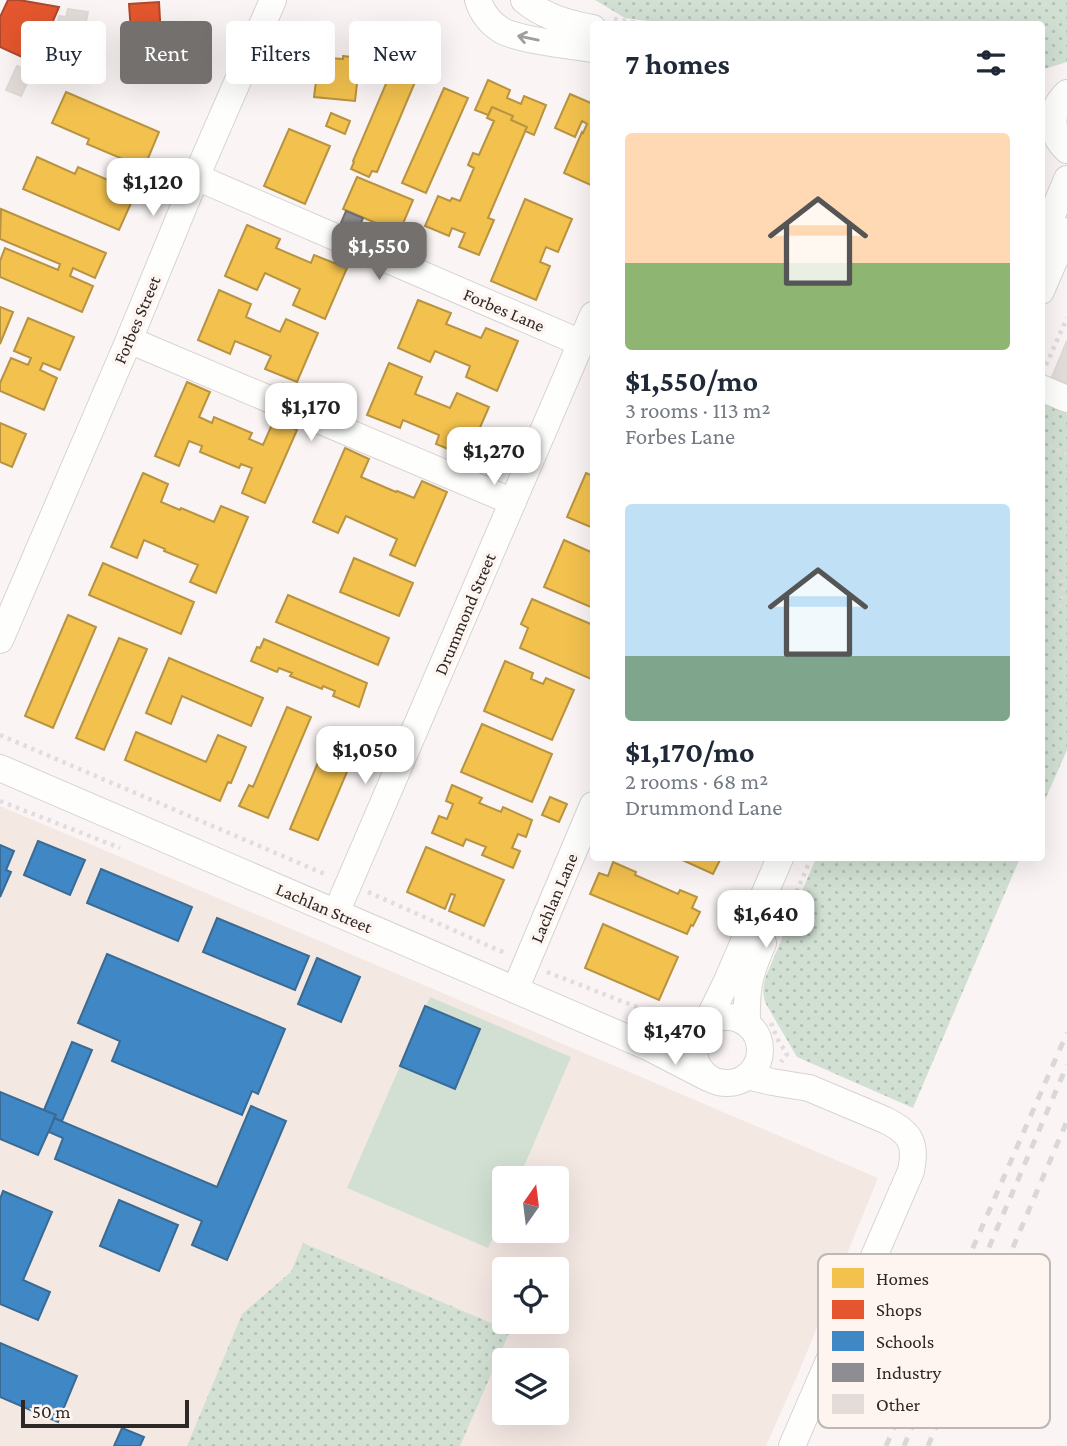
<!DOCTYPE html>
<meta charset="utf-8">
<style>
body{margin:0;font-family:"Crimson Pro",serif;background:#f6f6f7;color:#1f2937;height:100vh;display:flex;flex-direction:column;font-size:26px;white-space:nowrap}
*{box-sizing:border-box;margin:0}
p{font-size:23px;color:#747a83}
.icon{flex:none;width:38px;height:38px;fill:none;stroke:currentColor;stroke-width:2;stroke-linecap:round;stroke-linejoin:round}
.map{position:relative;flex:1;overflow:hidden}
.side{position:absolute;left:590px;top:21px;width:455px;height:840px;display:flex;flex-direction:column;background:#fff;border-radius:7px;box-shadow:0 7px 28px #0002}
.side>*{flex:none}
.guide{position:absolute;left:21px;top:21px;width:464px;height:63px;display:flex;gap:14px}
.needle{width:46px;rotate:14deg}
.tools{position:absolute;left:492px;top:1166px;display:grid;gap:14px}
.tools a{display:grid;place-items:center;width:77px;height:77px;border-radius:7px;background:#fff;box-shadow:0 7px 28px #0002;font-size:35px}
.scale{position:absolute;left:21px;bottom:18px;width:168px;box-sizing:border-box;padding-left:7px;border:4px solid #2c2826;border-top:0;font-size:19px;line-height:24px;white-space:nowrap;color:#2c2826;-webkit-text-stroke:5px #fef4f0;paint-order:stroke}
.price{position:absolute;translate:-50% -60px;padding:0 16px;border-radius:14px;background:#fff;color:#222;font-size:23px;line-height:46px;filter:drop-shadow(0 2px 4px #0008)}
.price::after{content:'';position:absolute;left:50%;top:42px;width:21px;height:16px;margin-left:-10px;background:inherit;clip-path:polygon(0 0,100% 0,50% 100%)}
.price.active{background:#74706e;color:#fff}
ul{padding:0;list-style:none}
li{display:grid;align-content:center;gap:14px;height:371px;padding:0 35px}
li span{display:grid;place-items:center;height:217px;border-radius:7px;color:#555}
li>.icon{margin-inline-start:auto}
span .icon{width:126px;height:126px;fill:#fffc;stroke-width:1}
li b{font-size:30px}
h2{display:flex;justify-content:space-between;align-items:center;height:84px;padding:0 35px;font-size:30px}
.pill{padding:0 24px;border-radius:7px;background:#fff;box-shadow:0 7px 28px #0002;font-size:24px;line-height:63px}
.pill.active{background:#74706e;color:#fff}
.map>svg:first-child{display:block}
</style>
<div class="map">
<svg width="1067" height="1446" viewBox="0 0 1067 1446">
<defs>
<pattern id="park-dots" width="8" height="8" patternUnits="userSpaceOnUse" patternTransform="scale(1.75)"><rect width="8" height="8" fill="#d2e0d3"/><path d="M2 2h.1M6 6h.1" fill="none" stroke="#b4c0b5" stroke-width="1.8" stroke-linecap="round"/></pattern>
</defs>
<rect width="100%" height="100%" fill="#faf5f4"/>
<path fill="#f4e8e3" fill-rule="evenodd" d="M0 806 627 1071 878 1178 798 1374 766 1446H0ZM504 1178H556V1230H504ZM504 1269H556V1321H504ZM504 1360H556V1412H504Z"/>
<path fill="#d2e0d3" d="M430 997 571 1057 519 1178H504V1212L488 1248 347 1188Z"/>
<path fill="url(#park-dots)" d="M595 0H1067V62L1041 70V24H670L625 18Z
M1041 395 1067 406V750L1041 809Z
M816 858H1020L913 1108 797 1057 766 1004C762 994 763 986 766 976Z
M303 1243 510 1331 460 1446H187L242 1314 291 1272Z"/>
<path fill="#f2c14e" stroke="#b79342" stroke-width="2" d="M343 56 360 58 355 101 314 97 318 65 327 67 328 58 343 59Z
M394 65 418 75 377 172 372 171 369 177 351 169 354 162 353 161Z
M488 80 510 90 507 98 521 104 524 96 546 105 534 135 525 131 527 127 511 120 513 116 492 107 488 115 475 110Z
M444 88 468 98 426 193 402 183Z
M66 92 159 132 144 168 87 144 89 139 52 123Z
M570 94 593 104V186L564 173 582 132 583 133 587 124 582 121 575 137 555 128Z
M492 107 513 116 511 120 527 127 488 218 494 220 479 255 459 247 465 233 452 228 449 236 425 226 438 196 450 201 452 198 460 201 474 168 468 165 473 153 479 155 494 121 487 118Z
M331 113 350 121 345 134 326 126Z
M289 129 330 146 305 204 264 186Z
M37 157 75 174 78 167 136 192 119 230 23 189Z
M357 177 413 200 399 233 343 209Z
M525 199 572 219 558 252 546 247 540 262 550 266 536 300 491 281Z
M1 209 106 253 95 278 73 268 70 276 93 286 82 312 0 277V261L5 248 58 270 60 264 0 239Z
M247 225 280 239 276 248 311 263 314 255 347 268 325 319 293 305 300 289 265 273 257 290 225 276Z
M219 290 251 304 246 317 280 332 286 319 318 333 297 382 265 369 271 356 235 341 230 354 198 340Z
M418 300 451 313 446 324 481 338 486 328 518 341 497 391 466 377 470 366 435 351 430 362 398 348Z
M0 307 13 312 0 344Z
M28 318 74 337 60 370 43 363 40 370 57 378 44 410 0 391V383L11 358 28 365 31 358 14 351Z
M389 363 422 377 415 394 450 408 457 393 489 407 467 457 436 444 439 435 403 420 400 428 367 415Z
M187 382 210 392 199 417 212 423 214 417 252 433 249 439 263 445 274 420 297 430 265 503 242 493 252 468 241 464 239 468 200 452 202 446 189 441 179 466 155 456Z
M0 423 26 434 12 467 0 462Z
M345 448 369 459 361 477 396 492 397 491 414 498 422 481 447 492 415 566 390 555 397 539 346 516 338 533 313 522Z
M143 473 168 484 161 502 180 510 181 508 214 522 221 506 248 517 216 593 190 582 198 565 164 551 165 549 144 540 137 558 111 547Z
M586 473 593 476V528L567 517Z
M564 540 593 553V608L544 587Z
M354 558 413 583 399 616 340 592Z
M103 563 194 602 181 634 89 595Z
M288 595 389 638 378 665 276 622Z
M532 599 593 625V673L591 679 520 648 528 628 521 624Z
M68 615 96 627 53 728 25 716Z
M119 638 147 649 104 750 76 738Z
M264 639 367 683 359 707 333 696 335 691 323 686 322 689 290 676 292 673 279 668 277 672 251 661 257 647 260 648Z
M169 658 263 698 251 726 182 696 171 724 146 713Z
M505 661 533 673 531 679 543 684 546 678 574 690 552 740 484 711Z
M287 707 311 717 268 818 239 806 249 785 253 787Z
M482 724 552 754 532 802 461 772Z
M136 732 206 762 218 735 246 747 231 783 228 782 220 801 125 760Z
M330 734 358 746 318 840 290 829Z
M452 785 482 798 479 803 501 812 503 807 532 820 526 837 518 834 512 848 520 851 513 868 482 855 486 847 466 839 463 846 432 833 439 816 447 819 453 804 446 801Z
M550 797 567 804 559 822 542 815Z
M426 847 504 880 484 926 449 911 455 895 451 894 445 909 407 892Z
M678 858H721L713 874Z
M613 862 636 872 635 875 678 894 680 890 697 897 692 908 700 912 693 926 691 925 687 934 590 894 599 873 608 876Z
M603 924 678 957 659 1000 585 968Z"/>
<path fill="#e4572e" stroke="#ad492c" stroke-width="2" d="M8 0H19L59 7 35 63 0 47V17Z
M159 2 163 73 134 75 129 4Z"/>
<path fill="#3f88c5" stroke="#396b95" stroke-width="2" d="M38 841 85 860 70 895 24 875Z
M0 845 14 851 6 870 11 872 0 897Z
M101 869 192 907 178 941 87 903Z
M217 918 309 956 295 990 203 952Z
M107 954 285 1029 258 1094 252 1091 242 1115 112 1061 120 1041 78 1023Z
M317 958 360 977 341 1022 298 1004Z
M425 1006 480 1029 455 1089 400 1066Z
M72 1042 92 1050 62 1121 54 1118 56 1115 44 1110Z
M0 1092 56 1115 38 1155 0 1139Z
M251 1106 286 1121 227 1260 192 1245 202 1221 55 1159 63 1138 49 1132 54 1118 217 1187Z
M3 1191 52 1212 23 1280 50 1292 38 1320 0 1304V1199Z
M119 1200 178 1225 159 1271 100 1246Z
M0 1343 77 1376 58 1422 0 1397Z
M122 1428 144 1437 140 1446H114Z"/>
<path fill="#8d8d92" stroke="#706f72" stroke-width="2" d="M346 211 363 218 355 237 338 230Z"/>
<path fill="#e4dcd9" stroke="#dddad8" stroke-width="2" d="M68 9 88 12 86 21 91 23 81 72 49 66 59 16 66 17Z
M17 66 32 73 21 96 6 90Z
M1067 341V383L1052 377Z"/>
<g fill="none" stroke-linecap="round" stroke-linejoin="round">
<g stroke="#d7d3d2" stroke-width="28">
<path id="minor" d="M478 0C482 13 490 23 501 30 518 40 571 46 593 49
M524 0C544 17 568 24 593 28
M1067 93C1049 110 1049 133 1067 150
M196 177 581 343
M1041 242 1067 179
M1041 291 1067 231
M129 340 513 502
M1041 388 1067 399
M0 640 129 340 196 177 273 0
M0 768 648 1047 708 1078
M336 913 593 315
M515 990 593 805
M694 1050a33 33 0 1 1 66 0a33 33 0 1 1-66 0Z
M707 1022 727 981 780 858
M747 1023C746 988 749 975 763 943
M747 1076 772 1082 809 1088 885 1120C910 1132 917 1143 911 1171L792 1446"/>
</g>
<path stroke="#dfdddd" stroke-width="4.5" stroke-dasharray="3.5 5" stroke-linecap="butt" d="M614 19 643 24
M1046 365 1067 318
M1041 443 1067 454
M1041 566C1054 568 1060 574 1064 586 1062 602 1057 618 1041 625
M0 735 327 875
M0 801 120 848
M368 892 507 954
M780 931 811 858
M547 972 665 1018C674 1020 678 1020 684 1013
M771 1023 778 1040 787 1054 781 1062"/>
<use href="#minor" stroke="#fefefd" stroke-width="26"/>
<path stroke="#dad8d7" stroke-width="5" stroke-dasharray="9 9" stroke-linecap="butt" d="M886 1446 1067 1033
M904 1446 1067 1065
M928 1446 1067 1121"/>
</g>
<defs><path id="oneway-shaft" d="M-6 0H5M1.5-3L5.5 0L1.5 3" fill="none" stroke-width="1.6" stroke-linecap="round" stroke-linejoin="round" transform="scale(1.75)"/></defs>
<use stroke="#a09e9c" href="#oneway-shaft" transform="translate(528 38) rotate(-168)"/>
<g text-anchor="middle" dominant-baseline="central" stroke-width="7" stroke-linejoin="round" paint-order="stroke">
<g font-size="18" fill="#2c2826" stroke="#fef4f0">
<text transform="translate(504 310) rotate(23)">Forbes Lane</text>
<text transform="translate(137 320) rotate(-67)">Forbes Street</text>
<text transform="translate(465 614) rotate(-67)">Drummond Street</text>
<text transform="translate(554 898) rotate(-67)">Lachlan Lane</text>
<text transform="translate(324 908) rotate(23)">Lachlan Street</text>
</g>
</g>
<rect x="818" y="1254" width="232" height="174" rx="10" fill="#fef4f0" stroke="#bfb7b3" stroke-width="2"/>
<rect x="832" y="1268" width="32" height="20" fill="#f2c14e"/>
<rect x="832" y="1300" width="32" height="19" fill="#e4572e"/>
<rect x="832" y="1331" width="32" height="20" fill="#3f88c5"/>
<rect x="832" y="1363" width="32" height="19" fill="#8d8d92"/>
<rect x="832" y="1394" width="32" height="20" fill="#e4dcd9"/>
<g font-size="19" fill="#2c2826">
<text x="876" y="1285">Homes</text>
<text x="876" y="1316">Shops</text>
<text x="876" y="1348">Schools</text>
<text x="876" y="1379">Industry</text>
<text x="876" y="1411">Other</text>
</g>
</svg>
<div class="tools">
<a><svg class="needle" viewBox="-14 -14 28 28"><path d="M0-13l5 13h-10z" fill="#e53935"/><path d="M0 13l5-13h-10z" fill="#747a83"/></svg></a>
<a><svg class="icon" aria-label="locate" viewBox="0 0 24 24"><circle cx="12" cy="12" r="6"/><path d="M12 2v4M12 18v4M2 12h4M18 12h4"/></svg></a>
<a><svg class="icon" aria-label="layers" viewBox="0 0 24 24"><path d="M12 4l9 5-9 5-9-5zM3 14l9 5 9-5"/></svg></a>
</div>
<div class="scale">50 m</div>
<b class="price" style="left:153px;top:218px">$1,120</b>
<b class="price active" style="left:379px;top:282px">$1,550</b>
<b class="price" style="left:311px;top:443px">$1,170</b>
<b class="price" style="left:494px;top:487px">$1,270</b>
<b class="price" style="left:365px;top:786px">$1,050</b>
<b class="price" style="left:766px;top:950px">$1,640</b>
<b class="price" style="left:675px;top:1067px">$1,470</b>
<div class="guide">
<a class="pill">Buy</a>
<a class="pill active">Rent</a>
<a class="pill">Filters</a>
<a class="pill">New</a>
</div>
<section class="side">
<h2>7 homes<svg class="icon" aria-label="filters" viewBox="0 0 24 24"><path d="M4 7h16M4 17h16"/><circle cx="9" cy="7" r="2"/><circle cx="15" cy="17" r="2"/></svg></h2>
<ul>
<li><span style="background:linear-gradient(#ffd9b3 60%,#8fb573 0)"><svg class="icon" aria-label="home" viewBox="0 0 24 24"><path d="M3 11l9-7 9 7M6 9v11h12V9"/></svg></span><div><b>$1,550/mo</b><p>3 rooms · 113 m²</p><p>Forbes Lane</p></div></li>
<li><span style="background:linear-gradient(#bfe0f5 70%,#7fa58c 0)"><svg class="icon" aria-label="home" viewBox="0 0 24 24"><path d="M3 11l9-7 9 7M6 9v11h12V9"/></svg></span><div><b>$1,170/mo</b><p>2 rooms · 68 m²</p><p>Drummond Lane</p></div></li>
</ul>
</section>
</div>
